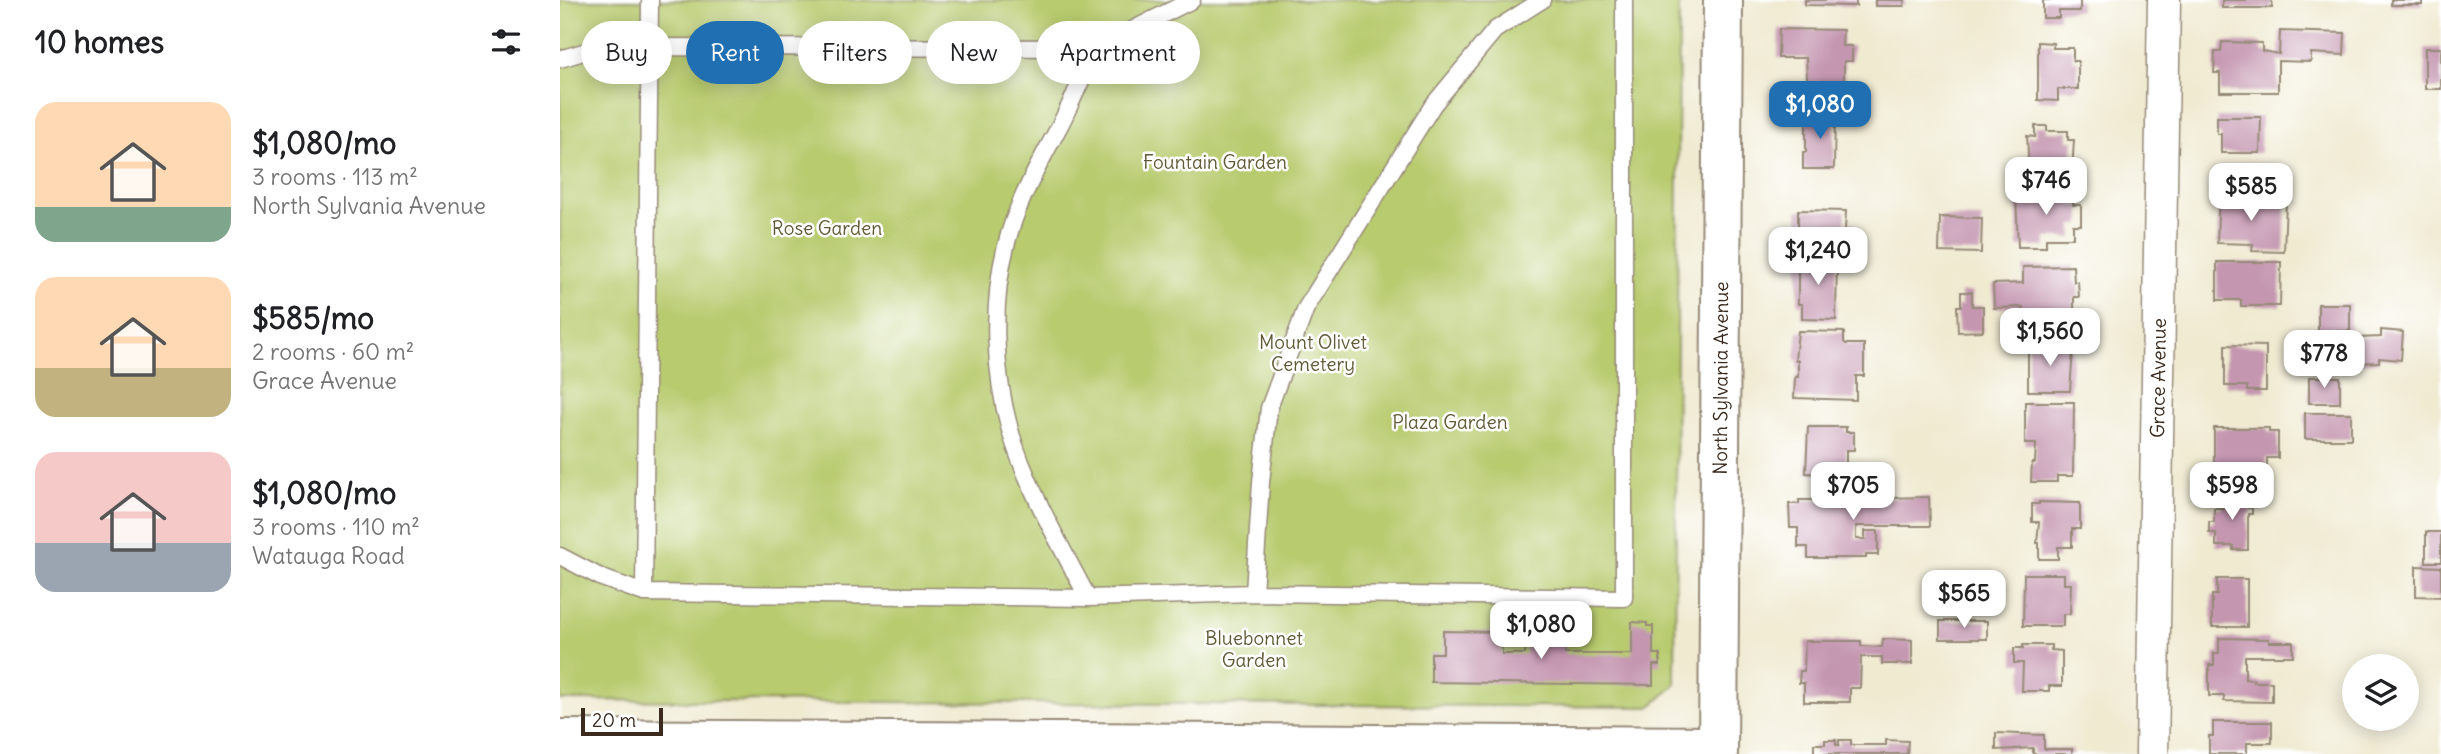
<!DOCTYPE html>
<meta charset="utf-8">
<style>
body{margin:0;font-family:Delius,sans-serif;background:#f6f6f6;color:#202124;height:100vh;display:flex;flex-direction:column;font-size:26px;white-space:nowrap}
*{box-sizing:border-box;margin:0}
p{font-size:23px;color:#757577}
.icon{flex:none;width:38px;height:38px;fill:none;stroke:currentColor;stroke-width:2;stroke-linecap:round;stroke-linejoin:round}
.map{position:relative;flex:1;overflow:hidden}
.details{display:flex;flex-direction:column;background:#fff;width:560px}
.details>*{flex:none}
.hud{position:absolute;left:21px;top:21px;width:665px;height:63px;display:flex;gap:14px}
.controls{position:absolute;left:1782px;top:654px;display:grid;gap:14px}
.controls a{display:grid;place-items:center;width:77px;height:77px;border-radius:50%;background:#fff;box-shadow:0 4px 18px #0003;font-size:35px}
.scale{position:absolute;left:21px;bottom:18px;width:82px;box-sizing:border-box;padding-left:7px;border:4px solid #3b2a1e;border-top:0;font-size:19px;line-height:24px;white-space:nowrap;color:#3b2a1e;-webkit-text-stroke:5px #fff;paint-order:stroke}
.price{position:absolute;translate:-50% -60px;padding:0 16px;border-radius:14px;background:#fff;color:#222;font-size:23px;line-height:46px;filter:drop-shadow(0 2px 4px #0008)}
.price::after{content:'';position:absolute;left:50%;top:42px;width:21px;height:16px;margin-left:-10px;background:inherit;clip-path:polygon(0 0,100% 0,50% 100%)}
.price.current{background:#1f6fb2;color:#fff}
ul{padding:0;list-style:none}
li{display:flex;align-items:center;gap:21px;height:175px;padding:0 35px}
li span{display:grid;place-items:center;flex:none;width:196px;height:140px;border-radius:21px;color:#555}
li>.icon{margin-inline-start:auto}
span .icon{width:84px;height:84px;fill:#fffc;stroke-width:1}
li b{font-size:30px}
h2{display:flex;justify-content:space-between;align-items:center;height:84px;padding:0 35px;font-size:30px}
.pill{padding:0 24px;border-radius:32px;background:#fff;box-shadow:0 4px 18px #0003;font-size:24px;line-height:63px}
.pill.current{background:#1f6fb2;color:#fff}
main{display:flex;flex:1;min-height:0}
.map>svg:first-child{display:block}
</style>
<main>
<section class="details">
<h2>10 homes<svg class="icon" aria-label="filters" viewBox="0 0 24 24"><path d="M4 7h16M4 17h16"/><circle cx="9" cy="7" r="2"/><circle cx="15" cy="17" r="2"/></svg></h2>
<ul>
<li><span style="background:linear-gradient(#ffd9b3 75%,#7fa58c 0)"><svg class="icon" aria-label="home" viewBox="0 0 24 24"><path d="M3 11l9-7 9 7M6 9v11h12V9"/></svg></span><div><b>$1,080/mo</b><p>3 rooms · 113 m²</p><p>North Sylvania Avenue</p></div></li>
<li><span style="background:linear-gradient(#ffd9b3 65%,#c2b280 0)"><svg class="icon" aria-label="home" viewBox="0 0 24 24"><path d="M3 11l9-7 9 7M6 9v11h12V9"/></svg></span><div><b>$585/mo</b><p>2 rooms · 60 m²</p><p>Grace Avenue</p></div></li>
<li><span style="background:linear-gradient(#f6c9c9 65%,#9aa5b1 0)"><svg class="icon" aria-label="home" viewBox="0 0 24 24"><path d="M3 11l9-7 9 7M6 9v11h12V9"/></svg></span><div><b>$1,080/mo</b><p>3 rooms · 110 m²</p><p>Watauga Road</p></div></li>
</ul>
</section>
<div class="map">
<svg width="1881" height="754" viewBox="0 0 1881 754">
<rect width="100%" height="100%" fill="#fff"/>
<filter id="ink" filterUnits="userSpaceOnUse"><feTurbulence type="fractalNoise" baseFrequency=".0143" numOctaves="2"/><feDisplacementMap in="SourceGraphic" scale="14" xChannelSelector="R" yChannelSelector="G"/><feConvolveMatrix kernelMatrix="1 2 1 2 8 2 1 2 1" color-interpolation-filters="sRGB"/></filter>
<filter id="wash" filterUnits="userSpaceOnUse"><feTurbulence type="fractalNoise" baseFrequency=".00686" numOctaves="4" result="noise"/><feDisplacementMap in="SourceGraphic" scale="28" xChannelSelector="R" yChannelSelector="G"/><feGaussianBlur stdDeviation="1.57" result="paint"/><feColorMatrix in="noise" values="0 0 0 0 0 0 0 0 0 0 0 0 0 0 0 0 0 1.4 0 .05"/><feComposite in="paint" operator="in"/></filter>
<g filter="url(#wash)">
<rect width="100%" height="100%" fill="#f0ead1"/>
<path fill="#b8cb6e" stroke="#7a7a46" stroke-width="2" d="M0 0H1119L1115 685 1090 707 0 700Z"/>
<g id="blocks">
<path fill="#c496b0" d="M1245 0H1296V6L1245 5Z
M1315 0H1345L1344 6H1315Z
M1483 0H1520V11H1499V18H1483Z
M1662 0H1712V8H1662Z
M1831 0H1862V5H1831Z
M1219 29 1283 30 1282 46H1292V61H1284V97L1248 96 1246 58H1218Z
M1720 31 1785 33 1784 55 1751 53V62L1718 61V92H1660V73H1654L1655 52H1661L1662 42 1702 43V51L1719 54Z
M1478 42 1493 43V48H1513V61H1518V89H1498V101L1478 100Z
M1865 48H1881V89H1865Z
M1246 112 1275 113 1274 169H1243V152H1246Z
M1657 117H1701L1700 153H1661V134H1657Z
M1475 126H1487V131H1508V140H1514L1512 172 1486 174V171H1469L1467 136 1475 137Z
M1484 190H1513V205H1521V225H1513V238H1486V247H1458L1456 192H1484Z
M1659 192H1685L1684 206H1688V201L1726 202 1724 252 1692 251 1693 244 1657 243Z
M1238 210 1286 211 1285 230H1290V249H1238Z
M1380 217 1422 218 1421 253 1379 252Z
M1238 256 1277 257 1276 320 1242 319V304H1238Z
M1657 262H1721L1720 306H1681V300H1657Z
M1513 266 1514 282H1518L1519 297H1514V317L1463 318V307L1434 308 1433 284 1463 283V267Z
M1401 292H1412V306H1423V331L1398 332 1397 306H1401Z
M1758 304H1790V331H1758Z
M1821 330 1843 332 1841 360 1819 358V362L1798 363V338L1821 337Z
M1238 331 1284 332V342L1286 344H1304V376H1296V400L1234 398 1235 377H1238V360H1235Z
M1665 345 1706 346V391H1687V386H1665Z
M1468 346H1507V349H1513L1510 391H1468Z
M1749 377H1780V403H1749Z
M1465 402H1514L1513 476H1497V482H1471L1472 463H1475L1476 444H1465Z
M1745 413H1791V439H1745Z
M1248 427H1286V432H1294V450H1286V476L1246 473Z
M1654 428H1709V432H1718V458H1707V467L1654 468Z
M1295 488H1323V498L1369 497 1370 526H1296V539H1305V531H1318V555H1306V558H1248V547H1238V528H1230L1229 504H1239V500H1295Z
M1688 494V508H1692V514H1688V550H1673V546H1656V533H1649V522H1654V508H1663V495Z
M1479 502 1520 503V529H1512V547H1498V559H1479V543H1477L1479 522H1472V504H1479Z
M1866 532H1881V562H1866Z
M1856 566 1881 567V597L1856 596Z
M1464 574H1504V584H1511L1510 614H1503V626H1463Z
M1657 579H1687V627H1652V595H1657Z
M1380 621H1427V639H1380Z
M1072 622 1087 623V626H1093V654H1100V665H1093V685L871 682V653H883V631L942 632V654H965L966 633H1006L1005 654H1072Z
M1659 638 1709 639V642H1733V656H1685V679L1694 680V682H1712V702L1664 701V696H1649V665H1654V653H1659Z
M1323 639 1352 640V664H1322V657H1301L1300 688H1290V702H1244V683H1239L1240 671H1244L1245 641H1301V646L1322 647Z
M1463 645H1491V650L1502 651V686H1489V691H1462L1463 663H1454V648H1463Z
M1653 722H1712V743H1687V754H1649V736H1653Z
M1436 733 1484 735V749H1512V754H1473V748L1436 750Z
M1265 740H1276V745H1279V740H1291V745H1326V740L1348 741 1347 754H1254V744H1265Z"/>
</g>
</g>
<g filter="url(#ink)">
<use href="#blocks" fill-opacity="0" stroke="#968a78" stroke-width="2"/>
<g fill="none" stroke-linecap="round" stroke-linejoin="round">
<g stroke="#968a78" stroke-width="19">
<path id="lane" d="M0 59 40 47 536 48
M0 556 42 578 84 593 528 598 694 593 1064 598V0
M84 593 90 0
M694 593 701 482 709 408 746 308 873 105 935 30 982 0
M528 598C501 546 466 486 450 430 434 372 431 304 446 246 456 203 480 163 500 125 513 100 524 73 536 48L632 0"/>
</g>
<g stroke="#968a78" stroke-width="35">
<g id="street">
<path id="s1" d="M1592 754 1604 0"/>
</g>
</g>
<g stroke="#968a78" stroke-width="42">
<g id="secondary">
<path d="M0 739 1158 746"/>
<path id="s2" d="M1158 754 1163 0"/>
</g>
</g>
<use href="#lane" stroke="#fff" stroke-width="16"/>
<use href="#street" stroke="#fff" stroke-width="32"/>
<use href="#secondary" stroke="#fff" stroke-width="38"/>
</g>
</g>
<g text-anchor="middle" dominant-baseline="central" stroke-width="5" stroke-linejoin="round" paint-order="stroke">
<g font-size="19" fill="#605a36" stroke="#fff">
<text x="655" y="162">Fountain Garden</text>
<text x="267" y="228">Rose Garden</text>
<text x="753" y="342">Mount Olivet<tspan x="753" dy="22">Cemetery</tspan></text>
<text x="890" y="422">Plaza Garden</text>
<text x="694" y="638">Bluebonnet<tspan x="694" dy="22">Garden</tspan></text>
</g>
<g font-size="19" fill="#3b2a1e" stroke="#fff">
<text stroke="none"><textPath href="#s2" startOffset="376">North Sylvania Avenue</textPath></text>
<text stroke="none"><textPath href="#s1" startOffset="376">Grace Avenue</textPath></text>
</g>
</g>
</svg>
<div class="controls">
<a><svg class="icon" aria-label="layers" viewBox="0 0 24 24"><path d="M12 4l9 5-9 5-9-5zM3 14l9 5 9-5"/></svg></a>
</div>
<div class="scale">20 m</div>
<b class="price current" style="left:1260px;top:141px">$1,080</b>
<b class="price" style="left:1486px;top:217px">$746</b>
<b class="price" style="left:1691px;top:223px">$585</b>
<b class="price" style="left:1258px;top:287px">$1,240</b>
<b class="price" style="left:1490px;top:368px">$1,560</b>
<b class="price" style="left:1764px;top:390px">$778</b>
<b class="price" style="left:1293px;top:522px">$705</b>
<b class="price" style="left:1672px;top:522px">$598</b>
<b class="price" style="left:1404px;top:630px">$565</b>
<b class="price" style="left:981px;top:661px">$1,080</b>
<div class="hud">
<a class="pill">Buy</a>
<a class="pill current">Rent</a>
<a class="pill">Filters</a>
<a class="pill">New</a>
<a class="pill">Apartment</a>
</div>
</div>
</main>
